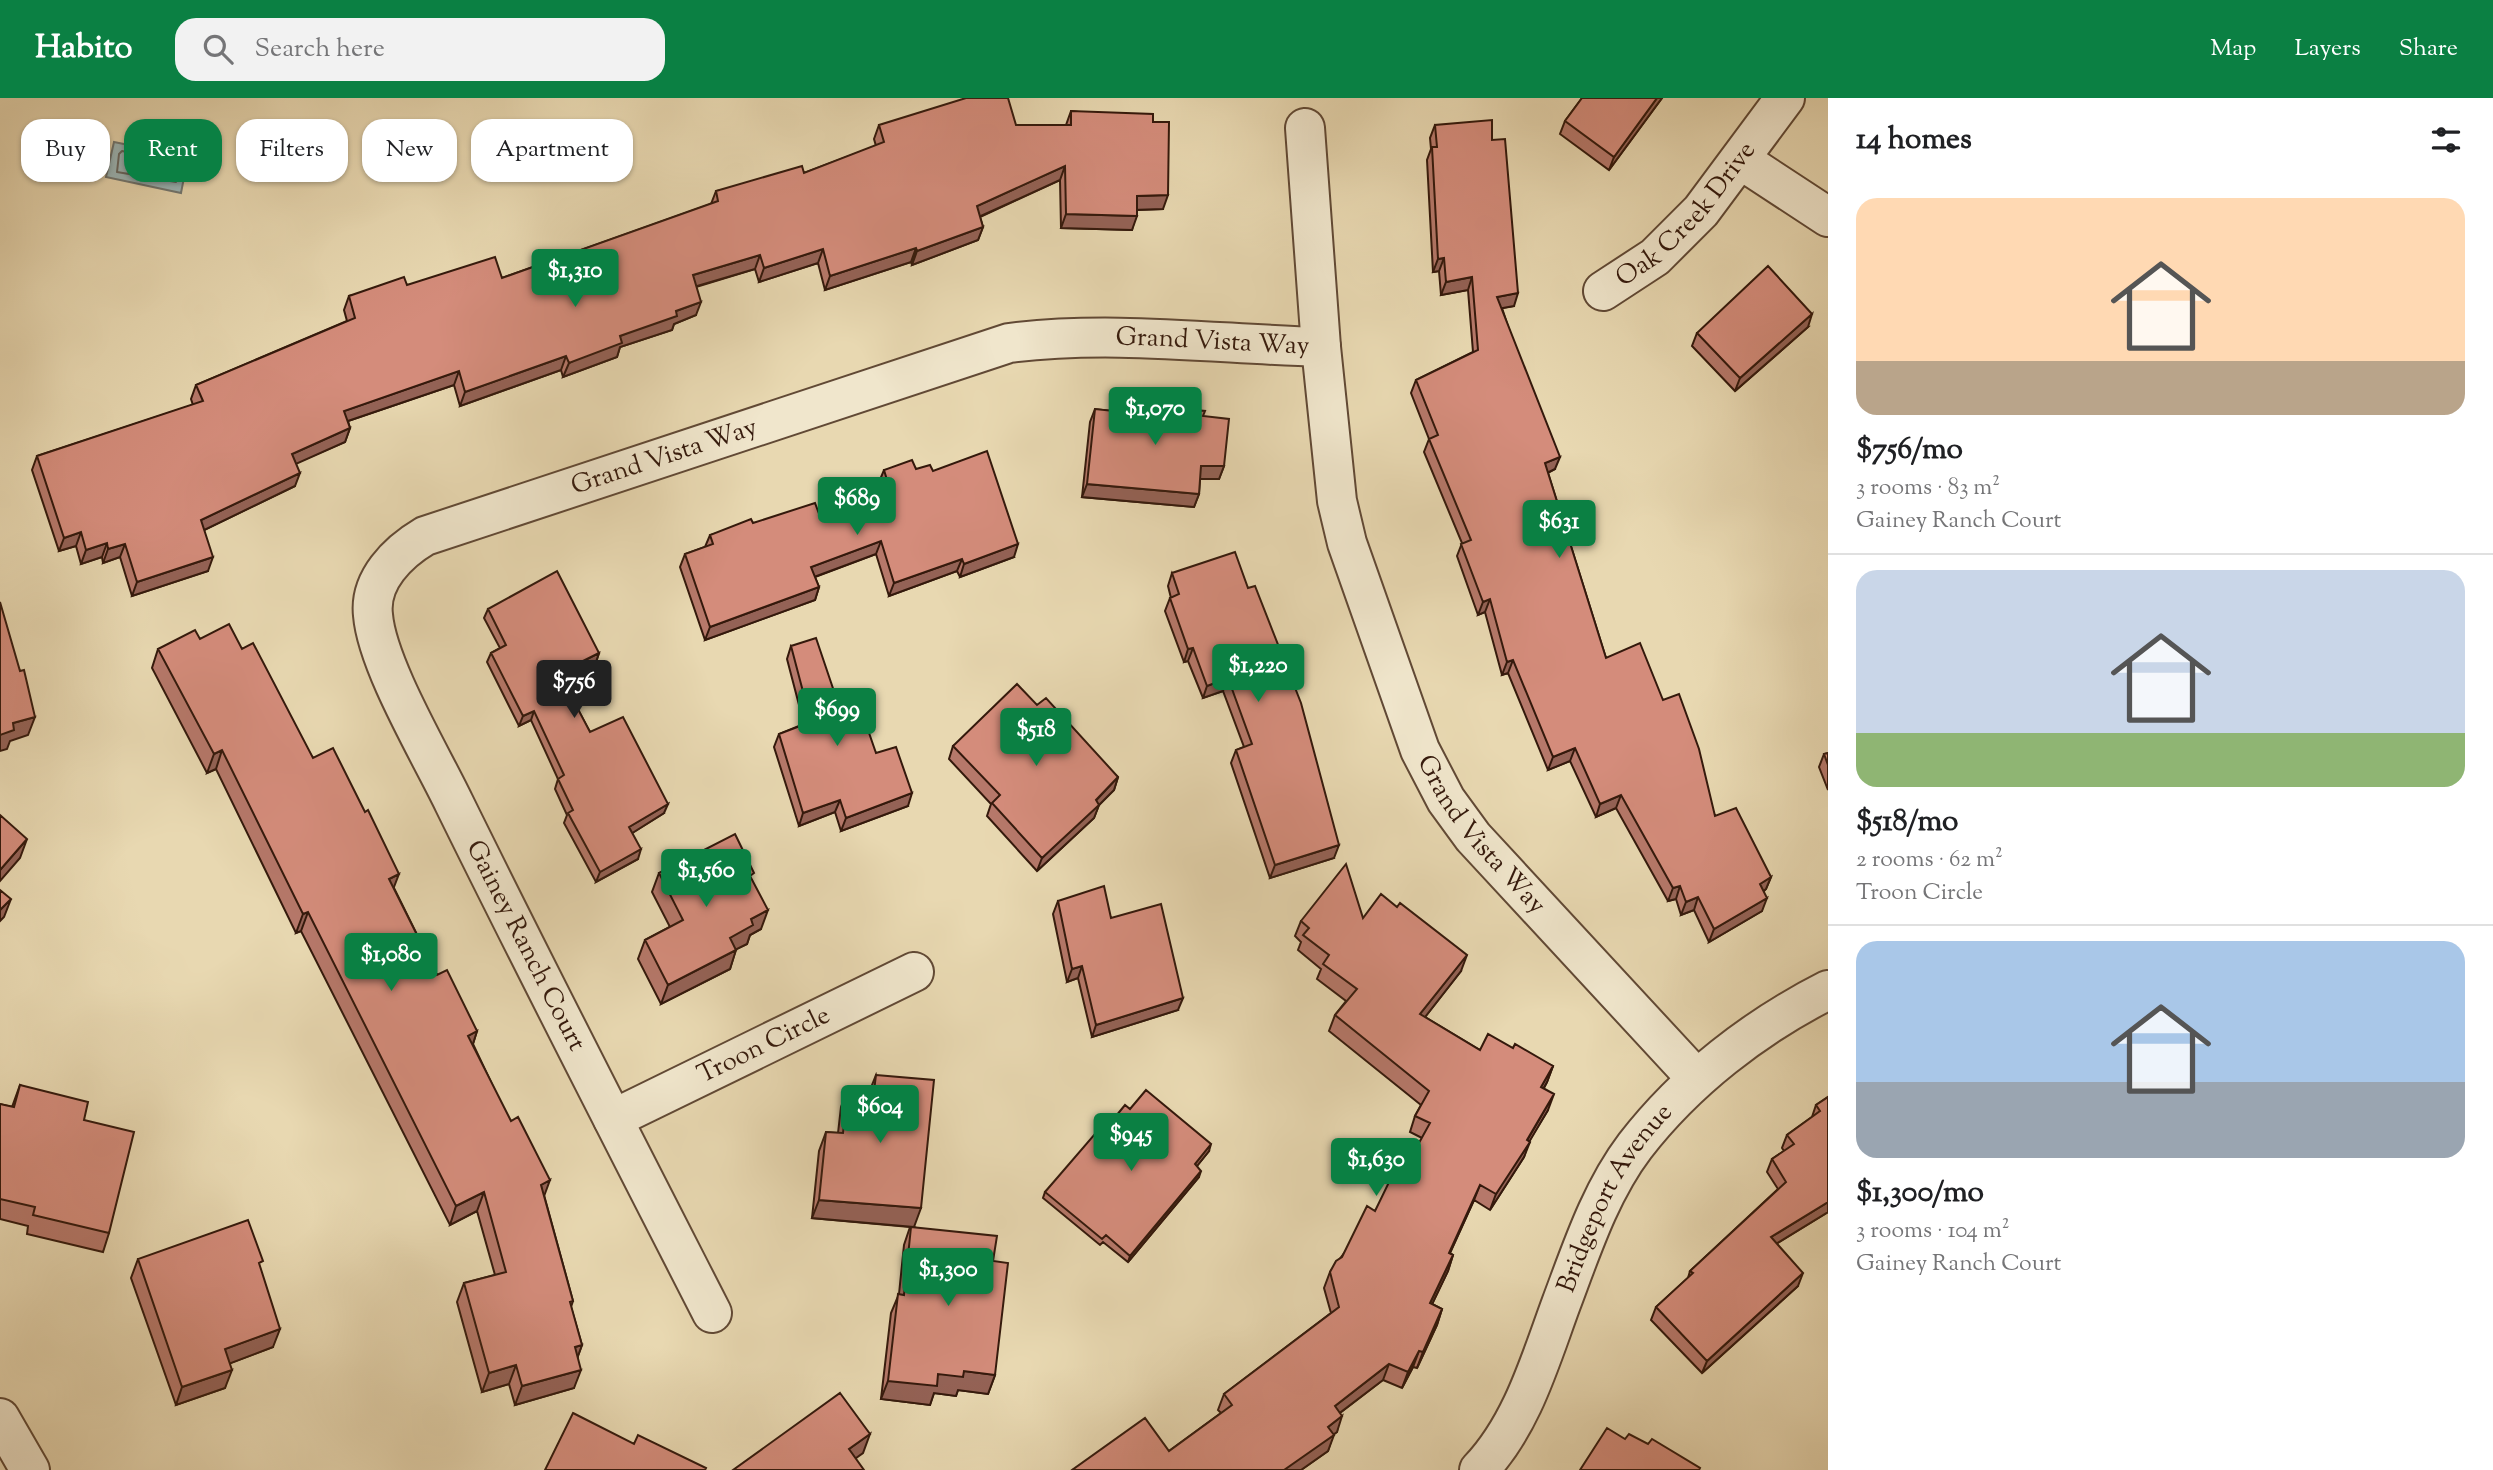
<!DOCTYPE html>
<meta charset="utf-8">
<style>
body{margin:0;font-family:"Sorts Mill Goudy",serif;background:#f2f2f2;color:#202124;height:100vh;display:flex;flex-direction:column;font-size:26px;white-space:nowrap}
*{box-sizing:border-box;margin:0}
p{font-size:23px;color:#757577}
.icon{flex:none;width:38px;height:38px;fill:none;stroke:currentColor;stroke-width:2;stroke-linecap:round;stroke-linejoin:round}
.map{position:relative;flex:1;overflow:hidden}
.sheet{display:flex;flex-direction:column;background:#fff;width:665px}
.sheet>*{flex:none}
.banner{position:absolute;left:21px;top:21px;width:665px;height:63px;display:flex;gap:14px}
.price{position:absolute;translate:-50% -60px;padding:0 16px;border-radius:7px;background:#0b8043;color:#fff;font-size:23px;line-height:46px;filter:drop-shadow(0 2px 4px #0008)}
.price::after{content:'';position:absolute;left:50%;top:42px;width:21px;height:16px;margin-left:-10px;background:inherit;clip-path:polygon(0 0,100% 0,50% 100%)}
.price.active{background:#222;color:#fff}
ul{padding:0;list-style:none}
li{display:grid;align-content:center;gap:14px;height:371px;padding:0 28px}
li+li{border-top:2px solid #e0e0e0}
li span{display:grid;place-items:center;height:217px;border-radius:21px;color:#555}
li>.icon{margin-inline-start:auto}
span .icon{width:126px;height:126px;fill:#fffc;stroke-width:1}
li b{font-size:30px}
h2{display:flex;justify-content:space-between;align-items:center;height:84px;padding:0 28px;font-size:30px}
.pill{padding:0 24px;border-radius:21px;background:#fff;box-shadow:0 2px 5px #0004;font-size:24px;line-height:63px}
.pill.active{background:#0b8043;color:#fff}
header{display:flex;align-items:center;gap:42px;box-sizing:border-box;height:98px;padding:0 35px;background:#0b8043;color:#fff}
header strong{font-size:33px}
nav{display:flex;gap:38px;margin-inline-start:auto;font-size:24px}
.search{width:490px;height:63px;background:#f2f2f2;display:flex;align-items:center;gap:18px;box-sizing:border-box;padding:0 24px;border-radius:21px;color:#757577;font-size:26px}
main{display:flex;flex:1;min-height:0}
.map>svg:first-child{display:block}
</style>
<header>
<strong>Habito</strong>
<div class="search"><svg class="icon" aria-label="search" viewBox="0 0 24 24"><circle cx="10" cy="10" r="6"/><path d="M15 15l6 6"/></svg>Search here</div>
<nav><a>Map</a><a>Layers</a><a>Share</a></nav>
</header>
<main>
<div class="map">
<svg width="1828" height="1372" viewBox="0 0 1828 1372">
<rect width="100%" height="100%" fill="#e8d8b1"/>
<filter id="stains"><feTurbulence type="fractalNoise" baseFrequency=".00286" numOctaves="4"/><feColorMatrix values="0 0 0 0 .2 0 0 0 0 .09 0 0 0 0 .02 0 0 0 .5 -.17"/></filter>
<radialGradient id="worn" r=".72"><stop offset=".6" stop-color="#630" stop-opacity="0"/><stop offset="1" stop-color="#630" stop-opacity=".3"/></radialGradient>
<path fill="#9cb7b8" stroke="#727873" stroke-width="2" d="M114 44 188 59 181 95 106 79Z"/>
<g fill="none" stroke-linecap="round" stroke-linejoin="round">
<path stroke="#686862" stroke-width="2" d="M122 53 178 65 176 84 117 74 119 56Z"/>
<g stroke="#614935" stroke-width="42">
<g id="minor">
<path id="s1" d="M1305 30 1321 249 1337 403 1347 445 1420 652 1446 702 1473 739 1696 980"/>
<path d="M1741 62 1828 119"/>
<path id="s2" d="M1603 193 1655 159 1701 113 1785 0"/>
<path id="s3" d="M613 1021 914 874"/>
<path id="s4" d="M712 1215C625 1045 538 876 454 705 431 657 377 567 373 517 369 482 398 454 425 438L1009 245C1112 232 1217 246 1321 249"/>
<path d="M0 1320 30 1372"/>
<path id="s5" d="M1479 1372C1522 1327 1540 1263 1561 1206 1581 1153 1600 1094 1635 1048 1686 982 1755 929 1828 892"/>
</g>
</g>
<use href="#minor" stroke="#f0e6cc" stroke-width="38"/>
</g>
<path fill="#b6786a" stroke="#34190c" stroke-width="2" d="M1582 0H1662L1609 72 1560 36 1565 23Z
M1071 13 1153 24 1163 111 1137 112 1132 132 1061 130 1060 82 980 119 983 129 978 142 912 167 911 164 825 192 818 165 759 184 755 171 696 189V217L674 226 672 232 620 249 617 259 563 279 561 272 460 308 454 287 348 323 350 330 345 344 296 365 295 388 204 432 208 473 132 498 120 459 103 465 102 459 81 466 76 448 59 453 32 372 37 358 193 307 191 301 196 287 347 223 344 212 349 198 407 187 502 180 711 106 716 93 804 75 876 48 874 41 879 27H1066Z
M1435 27 1492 42 1514 208 1502 210 1555 371 1548 375 1606 560 1663 602 1715 718 1771 779 1766 791 1764 793 1762 813 1709 844 1694 812 1681 817 1676 801 1668 803 1616 710 1596 719 1570 663 1548 672 1508 575 1502 577 1485 514 1478 517 1457 458 1462 445 1424 354 1429 341 1411 295 1416 282 1473 254 1468 192 1441 197 1439 173 1433 174 1427 62 1431 51 1430 40Z
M1808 229 1735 293 1692 248 1697 235Z
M1125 299 1203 318 1224 368 1219 381H1200L1199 396 1194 409 1082 399 1090 324 1095 311 1120 314Z
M916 371 933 373 1014 459 960 479 957 473 889 498 876 456 815 479 819 489 815 502 705 542 680 469 685 456 705 449 710 437 753 425 821 421 882 395 879 384 884 372Z
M1172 475 1334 760 1270 780 1231 665 1236 652 1244 649 1223 593 1203 600 1188 563 1184 564 1165 513 1170 500H1171L1168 488Z
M488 511 599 555 596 564 562 582 590 634 664 715 632 735 638 761 596 784 564 725 567 717 555 691 558 681 531 622 519 628 487 564 491 555 500 550 484 520Z
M200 541 242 551 313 660 394 790 437 877 477 933 473 946 544 1097 573 1203 571 1209 582 1247 578 1258 574 1290 515 1307 509 1286 482 1294 457 1204 464 1185 495 1177 477 1113 450 1127 301 833 296 835 216 671 207 675 152 570 158 551Z
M791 548 841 614 876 655 908 708 841 733 835 714 799 728 774 649 779 636 804 626 787 561Z
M1037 607 1118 679 1114 692 1099 707 1094 720 1037 773 987 718 991 706 949 661 953 648Z
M1828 655V692L1819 669 1824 656Z
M659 775 752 782 761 831 750 837 747 846 736 851 730 871 661 906 638 861 645 842 670 829 652 794Z
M1058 803 1111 820 1178 912 1092 939 1078 880 1067 884 1053 816Z
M1363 820 1461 873 1425 919 1480 952 1513 950 1553 968 1547 984 1544 990 1548 1012 1529 1043 1524 1059 1490 1112 1474 1102 1450 1155 1453 1157 1448 1173 1432 1206 1442 1211 1437 1227 1417 1270 1413 1269 1402 1290 1383 1282 1340 1315 1337 1334 1333 1337 1328 1353 1301 1372H1072L1169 1353 1221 1315 1218 1312 1224 1296 1331 1215 1324 1190 1330 1174 1398 1083 1422 1040 1410 1034 1415 1018 1421 1007 1329 933 1335 917 1346 903 1317 881 1321 871 1298 852 1301 844 1295 838 1301 823Z
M876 977 914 1129 993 1163 995 1277 988 1296 958 1292 956 1298 934 1295 930 1307 881 1301 891 1215 899 1196 904 1147 910 1129 812 1120 819 1053 826 1034 838 1035 841 1009 848 990 870 992Z
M20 987 84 1022 109 1135 103 1154 27 1136 28 1128 0 1121V1006L12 1009Z
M1828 999V1114L1776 1146 1798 1188 1702 1275 1651 1222 1656 1209 1688 1180 1690 1173 1778 1091 1767 1074 1772 1061 1784 1053 1782 1050 1787 1037 1812 1019 1816 1007Z
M1130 1011 1209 1053 1197 1068 1199 1079 1128 1164 1103 1144 1100 1147 1043 1100 1045 1094 1098 1040Z
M138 1161 260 1170 273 1249 230 1265 225 1290 176 1307 131 1180Z"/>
<path fill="#946256" stroke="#34190c" stroke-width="2" d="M1657 0H1662L1609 72 1614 59Z
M1065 68 1060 82 972 122 977 108Z
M1168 97 1163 111 1132 112 1137 98Z
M1066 116 1137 118 1132 132 1061 130Z
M983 129 978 142 912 167 917 153Z
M916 150 911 164 825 192 830 178Z
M823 151 818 165 759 184 764 170Z
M760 157 755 171 687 191 693 177Z
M1444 160 1439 173 1433 174 1438 161Z
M1472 179 1468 192 1441 197 1446 184Z
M1518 195 1514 208 1492 212 1497 199Z
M701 204 696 217 674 226 672 232 620 249 617 259 563 279 569 265 620 238 676 213Z
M1812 216 1808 229 1735 293 1740 280Z
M566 258 561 272 460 308 465 294Z
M459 273 454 287 339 326 344 313Z
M350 330 345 344 287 370 292 356Z
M1560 359 1555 371 1541 378 1545 365Z
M1201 368H1224L1219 381H1196Z
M300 375 295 388 196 436 201 422Z
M1087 386 1199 396 1194 409 1082 399Z
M81 434 76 448 59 453 64 440Z
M881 443 876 456 806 482 811 469Z
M107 445 102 459 81 466 86 452Z
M125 446 120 459 103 465 108 451Z
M1018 446 1014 459 960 479 964 466Z
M213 459 208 473 132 498 137 484Z
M962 461 957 473 889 498 894 485Z
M819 489 815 502 705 542 710 529Z
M1490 501 1485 514 1478 517 1483 504Z
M1193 550 1188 563 1184 564 1188 551Z
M599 555 596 564 555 585 559 575Z
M1513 562 1508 575 1502 577 1507 564Z
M1228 580 1223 593 1203 600 1207 588Z
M534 613 531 622 519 628 523 618Z
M35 619 28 637 10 643 7 651 0 653V637L13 625Z
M1575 650 1570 663 1548 672 1553 659Z
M222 652 216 671 207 675 214 656Z
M1118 679 1114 692 1098 708 1099 707 1094 720 1037 773 1042 760Z
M912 695 908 708 841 733 846 720Z
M1621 697 1616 710 1596 719 1600 706Z
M840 702 835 714 799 728 803 715Z
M668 706 664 715 626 739 629 729Z
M27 741 20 760 0 783V772Z
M1339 747 1334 760 1270 780 1275 767Z
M641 751 638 761 596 784 600 774Z
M399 776 392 794 389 781Z
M1771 779 1766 791 1756 799 1760 786Z
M1680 788 1676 801 1668 803 1673 790Z
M1698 799 1694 812 1681 817 1686 804Z
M1767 800 1762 813 1709 844 1714 831Z
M11 801 4 819 0 823V812Z
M768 812 761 831 750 837 747 846 723 858 730 840 751 821Z
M308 814 301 833 296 835 303 816Z
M736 852 730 871 661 906 668 887Z
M1467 857 1461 873 1415 932 1420 916Z
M1082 868 1078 880 1067 884 1072 871Z
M1183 900 1178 912 1092 939 1096 927Z
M477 933 471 952 468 938Z
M1553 968 1547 984 1535 1005 1541 989Z
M1554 996 1548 1012 1522 1056 1530 1044 1524 1059 1490 1112 1496 1096Z
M1211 1046 1209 1053 1193 1073 1195 1066Z
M1201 1073 1199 1079 1128 1164 1130 1158Z
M550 1082 543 1101 541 1087Z
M1480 1087 1474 1102 1443 1170 1449 1155Z
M484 1094 477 1113 450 1127 456 1108Z
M819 1102 921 1110 914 1129 812 1120Z
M1828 1104V1114L1766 1152 1771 1139Z
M1453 1157 1448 1173 1425 1221 1430 1205Z
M1803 1175 1798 1188 1702 1275 1707 1263Z
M1442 1211 1437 1227 1417 1270 1423 1254Z
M280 1231 273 1249 218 1270 225 1251Z
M582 1247 575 1266V1249Z
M1419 1253 1413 1269 1402 1290 1408 1274Z
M1389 1266 1383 1282 1329 1323 1335 1308Z
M516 1267 509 1286 482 1294 489 1275Z
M232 1272 225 1290 176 1307 182 1289Z
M581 1272 574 1290 515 1307 522 1288Z
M964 1273 995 1277 988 1296 958 1292 956 1298 934 1295 930 1307 881 1301 888 1283Z
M1342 1318 1337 1334 1323 1344 1334 1337 1328 1353 1301 1372H1284L1328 1329Z
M870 1336 863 1355 842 1370 849 1351Z"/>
<path fill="#d48c7b" stroke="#34190c" stroke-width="2" d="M966 0H1008L1016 27H1071V13L1153 16V24H1169L1168 97 1137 98V118L1066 116 1065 68 977 108 983 129 917 153 916 150 830 178 823 151 764 170 760 157 693 177 701 204 676 213 677 218 620 238 622 245 569 265 566 258 465 294 459 273 344 313 350 330 292 356 300 375 201 422 213 459 137 484 125 446 108 451 107 445 86 452 81 434 64 440 37 358 203 303 196 287 355 220 349 198 404 179 407 187 495 159 502 180 718 103 716 93 802 68 804 75 884 44 879 27Z
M1582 0H1657L1614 59 1565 23Z
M1492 22V42L1505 41 1518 195 1497 199 1560 359 1545 365 1606 560 1640 545 1663 602 1679 596 1699 651 1715 718 1736 710 1771 779 1760 786 1767 800 1714 831 1698 799 1686 804 1680 788 1673 790 1621 697 1600 706 1575 650 1553 659 1513 562 1507 564 1490 501 1483 504 1461 446 1471 442 1429 341 1438 337 1416 282 1478 252 1472 179 1446 184 1444 160 1438 161 1432 49H1437L1435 27Z
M1768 168 1812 216 1740 280 1697 235Z
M1125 299 1163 305 1170 310 1205 313 1203 318 1229 321 1224 368H1201L1199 396 1087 386 1095 311 1123 314Z
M987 353 1018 446 964 466 962 461 894 485 881 443 811 469 819 489 710 529 685 456 713 446 710 437 751 421 753 425 815 405 821 421 890 392 884 372 912 362 916 371 930 367 933 373Z
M1235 454 1248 490 1255 488 1301 605 1339 747 1275 767 1236 652 1252 646 1228 580 1207 588 1193 550 1188 551 1170 500 1179 496 1172 475Z
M557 473 599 555 559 575 590 634 623 619 668 706 629 729 641 751 600 774 568 715 573 712 558 681 564 677 534 613 523 618 491 555 506 547 488 511Z
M0 504 20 573 24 572 35 619 13 625 14 632 0 637Z
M229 526 242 551 253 545 313 660 333 650 365 714 368 712 399 776 389 781 437 877 447 872 477 933 468 938 511 1023 518 1019 550 1082 541 1087 573 1203 570 1204 582 1247 575 1249 581 1272 522 1288 516 1267 489 1275 464 1185 506 1174 484 1094 456 1108 308 814 303 816 222 652 214 656 158 551 195 532 200 541Z
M816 540 841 614 860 609 876 655 896 649 912 695 846 720 840 702 803 715 779 636 811 624 791 548Z
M1017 586 1037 607 1046 600 1118 679 1096 702 1099 707 1042 760 992 705 1000 697 953 648Z
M1828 655V667L1824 656Z
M0 717 27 741 0 772Z
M735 736 754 775 750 778 768 812 751 821 753 827 730 840 736 852 668 887 645 842 683 822 659 775Z
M1346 766 1363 820 1381 796 1397 809 1400 805 1467 857 1420 916 1480 952 1488 936 1513 950 1515 946 1553 968 1541 989 1554 996 1527 1042 1530 1044 1496 1096 1480 1087 1449 1155 1453 1157 1430 1205 1442 1211 1423 1254 1419 1253 1408 1274 1389 1266 1335 1308 1342 1318 1328 1329 1334 1337 1284 1372H1072L1145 1320 1169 1353 1232 1307 1224 1296 1339 1209 1330 1174 1336 1163 1342 1159 1367 1108 1375 1113 1391 1080 1398 1083 1430 1025 1415 1018 1429 993 1335 917 1357 891 1323 866 1329 857 1303 837 1309 830 1301 823Z
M1104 788 1111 820 1161 806 1183 900 1096 927 1082 868 1072 871 1058 803Z
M0 792 11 801 0 812Z
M876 977 934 982 921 1110 819 1102 826 1034 843 1035 848 990 874 993Z
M20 987 88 1004 84 1022 134 1034 109 1135 33 1117 35 1109 0 1101V1006L14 1009Z
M1146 992 1211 1046 1195 1066 1201 1073 1130 1158 1106 1137 1102 1141 1045 1094 1094 1037 1098 1040 1125 1007 1130 1011Z
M1828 999V1104L1771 1139 1803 1175 1707 1263 1656 1209 1693 1175 1690 1173 1786 1084 1772 1061 1794 1046 1787 1037 1820 1013 1816 1007Z
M248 1122 263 1163 259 1165 280 1231 225 1251 232 1272 182 1289 138 1161Z
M911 1129 997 1138 993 1163 1008 1165 995 1277 964 1273 963 1279 938 1276 937 1288 888 1283 898 1196 904 1197Z
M840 1295 870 1336 849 1351 864 1372H733Z
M573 1315 634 1346 638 1337 706 1370 705 1372H545Z
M1607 1330 1625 1341 1629 1336 1648 1346 1652 1341 1700 1370 1699 1372H1580Z"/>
<g text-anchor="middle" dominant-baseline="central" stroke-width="7" stroke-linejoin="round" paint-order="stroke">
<g font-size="26" fill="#34190c" stroke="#f0e6cc">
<text stroke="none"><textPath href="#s2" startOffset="114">Oak Creek Drive</textPath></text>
<text stroke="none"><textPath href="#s4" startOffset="1696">Grand Vista Way</textPath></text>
<text stroke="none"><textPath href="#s4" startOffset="1129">Grand Vista Way</textPath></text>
<text stroke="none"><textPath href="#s1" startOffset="742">Grand Vista Way</textPath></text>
<text transform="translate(525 848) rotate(63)">Gainey Ranch Court</text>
<text stroke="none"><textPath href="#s3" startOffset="168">Troon Circle</textPath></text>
<text stroke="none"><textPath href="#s5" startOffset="306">Bridgeport Avenue</textPath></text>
</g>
</g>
<rect width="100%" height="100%" filter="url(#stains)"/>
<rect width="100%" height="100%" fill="url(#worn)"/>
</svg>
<b class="price" style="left:575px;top:211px">$1,310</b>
<b class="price" style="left:1155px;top:349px">$1,070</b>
<b class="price" style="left:857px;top:439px">$689</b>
<b class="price" style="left:1559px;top:462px">$631</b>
<b class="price" style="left:1258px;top:606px">$1,220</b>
<b class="price active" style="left:574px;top:622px">$756</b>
<b class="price" style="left:837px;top:650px">$699</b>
<b class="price" style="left:1036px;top:670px">$518</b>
<b class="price" style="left:706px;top:811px">$1,560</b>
<b class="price" style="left:391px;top:895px">$1,080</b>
<b class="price" style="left:880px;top:1047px">$604</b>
<b class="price" style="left:1131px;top:1075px">$945</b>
<b class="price" style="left:1376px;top:1100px">$1,630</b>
<b class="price" style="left:948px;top:1210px">$1,300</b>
<div class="banner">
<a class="pill">Buy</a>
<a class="pill active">Rent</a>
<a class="pill">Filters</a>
<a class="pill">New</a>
<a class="pill">Apartment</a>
</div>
</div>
<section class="sheet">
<h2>14 homes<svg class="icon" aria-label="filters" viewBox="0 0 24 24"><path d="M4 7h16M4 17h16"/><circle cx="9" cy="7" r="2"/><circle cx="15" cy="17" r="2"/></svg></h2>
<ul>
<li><span style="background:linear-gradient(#ffd9b3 75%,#b9a48a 0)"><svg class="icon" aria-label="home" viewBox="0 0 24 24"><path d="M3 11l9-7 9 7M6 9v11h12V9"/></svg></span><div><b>$756/mo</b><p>3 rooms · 83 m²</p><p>Gainey Ranch Court</p></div></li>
<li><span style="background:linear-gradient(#c9d6e8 75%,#8fb573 0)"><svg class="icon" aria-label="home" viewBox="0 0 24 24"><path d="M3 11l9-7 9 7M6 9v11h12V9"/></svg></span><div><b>$518/mo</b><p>2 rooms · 62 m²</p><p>Troon Circle</p></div></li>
<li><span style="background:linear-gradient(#a9c7e8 65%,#9aa5b1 0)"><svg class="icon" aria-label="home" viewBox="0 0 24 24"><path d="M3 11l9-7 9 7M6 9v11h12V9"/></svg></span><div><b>$1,300/mo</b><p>3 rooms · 104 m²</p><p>Gainey Ranch Court</p></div></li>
</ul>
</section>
</main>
